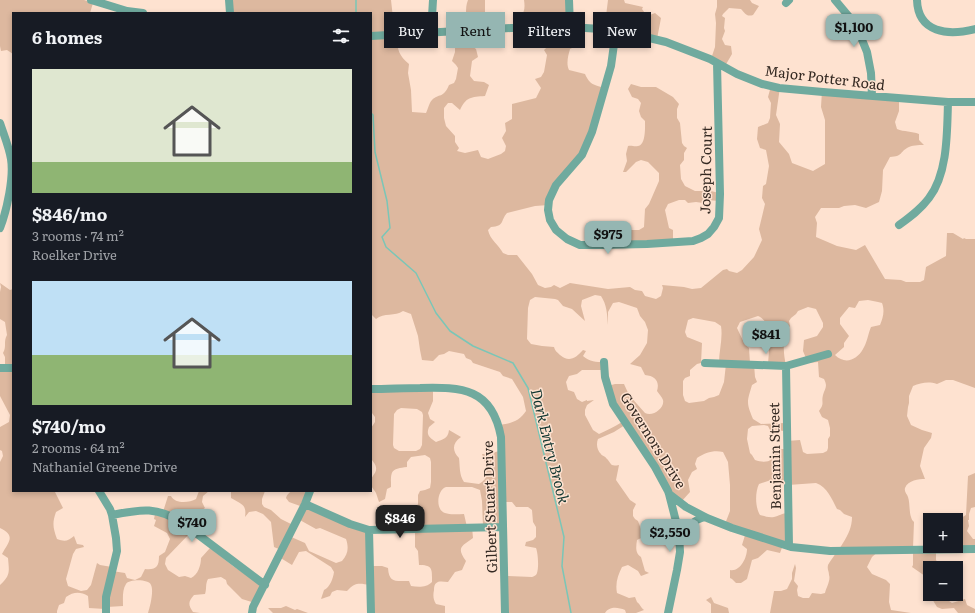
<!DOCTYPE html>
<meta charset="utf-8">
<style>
body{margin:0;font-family:Literata,serif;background:#20242c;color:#f1f3f6;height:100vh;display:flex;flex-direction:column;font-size:15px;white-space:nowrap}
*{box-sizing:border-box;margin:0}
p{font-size:13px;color:#9ea1a6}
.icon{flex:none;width:22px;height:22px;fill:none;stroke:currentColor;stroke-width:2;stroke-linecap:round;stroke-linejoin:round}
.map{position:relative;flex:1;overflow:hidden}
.panel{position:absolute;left:12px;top:12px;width:360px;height:480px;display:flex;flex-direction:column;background:#171b24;border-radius:0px;box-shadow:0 2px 6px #0003}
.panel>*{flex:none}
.top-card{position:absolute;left:384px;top:12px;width:380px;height:36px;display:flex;gap:8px}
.buttons{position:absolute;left:923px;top:513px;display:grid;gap:8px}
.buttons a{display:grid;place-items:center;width:40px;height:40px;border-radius:0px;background:#171b24;box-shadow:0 2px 6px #0003;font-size:20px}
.price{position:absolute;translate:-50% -34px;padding:0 9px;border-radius:8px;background:#95b6b2;color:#111;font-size:13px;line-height:26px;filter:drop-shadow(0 1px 2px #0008)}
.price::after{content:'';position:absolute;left:50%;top:24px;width:12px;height:9px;margin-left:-6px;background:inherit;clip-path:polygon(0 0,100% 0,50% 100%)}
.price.on{background:#222;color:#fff}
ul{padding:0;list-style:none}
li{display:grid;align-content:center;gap:8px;height:212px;padding:0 20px}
li span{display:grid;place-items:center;height:124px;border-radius:0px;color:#555}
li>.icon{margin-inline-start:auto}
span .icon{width:72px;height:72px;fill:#fffc;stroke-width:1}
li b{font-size:17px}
h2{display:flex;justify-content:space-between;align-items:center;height:48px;padding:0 20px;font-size:17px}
.chip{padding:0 14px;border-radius:0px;background:#171b24;box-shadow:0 2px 6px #0003;font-size:14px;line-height:36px}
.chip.on{background:#95b6b2;color:#111}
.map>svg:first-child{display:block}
</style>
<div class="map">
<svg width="975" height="613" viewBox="0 0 975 613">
<rect width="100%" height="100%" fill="#fee2d0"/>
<path fill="#ddb89f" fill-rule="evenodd" d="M0 0H84L93 3 90 13H13V54L7 50 1 51 0 46Z
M229 0H391L393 18 395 21 398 22C398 40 393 51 409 64L408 73 411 90 412 112 426 113C428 109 429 103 432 100 439 93 443 99 449 85L454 83 456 79 458 68 456 65 452 61 455 52V33H469V44L476 49 478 57 472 61 470 76 474 81 484 82 489 85 485 96C471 97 466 97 460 110L452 103H448L444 108V118L446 126 455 136V142L459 148 457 151 465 153 478 150 481 157 488 159 501 154 505 151 506 146 502 138 506 131 505 123 512 119V104L536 98 541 88 535 79 541 77 544 72 547 55 544 50C552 43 552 41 553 31H578L574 47 570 49C568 56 566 64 569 70L585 74C590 85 593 84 604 88L583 152 557 183 549 205 535 206 507 213C500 221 505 226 491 227L488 230C490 240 499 245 503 253L508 255H517L532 274 538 285 545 288 551 287 554 285 560 288 570 283 608 289 630 287 635 290 642 291 645 296 656 299 661 296 663 288 662 285 684 287 692 289 701 288 723 270 727 269 729 271 737 273 742 270 754 257 762 240 759 229 765 204 762 198 763 186 766 184 769 166 766 150 760 148 757 139 758 127 768 123 770 118 771 103 768 97 771 86 780 87 776 115 780 124 779 142 789 154 792 163 813 171 825 164V120L821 107 822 91 899 99V111L895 122 897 129C904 132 912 131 919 134V140L924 145C918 145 912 145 907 148 899 153 903 156 890 157L883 170 882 191 879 202 866 208 855 205 844 206 839 208H821L815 217 817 223 816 237 837 246 856 250 865 245 885 279 901 280 906 282H920L924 280 926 267 946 256 947 233H953L963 239 964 238 966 239H975V388L953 380H946L937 384C928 381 921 383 913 386L909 396V403L908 407 907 416 911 425 922 430 932 433 931 438 924 448 920 466 925 479C919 479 908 480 905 488 904 492 907 494 908 497 910 503 909 511 911 517 912 520 912 520 914 522L913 548 956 546V520H950C956 517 959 520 966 515L968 476 975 473V507L971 508 969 514V520H968L969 526 967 531 973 539H975V548L936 550V560L941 567 940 568H930V594H939L952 603 965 599 967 605 975 609V613H958L954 608 942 609 937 607 926 589 925 576 912 567 913 565V549H881L872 557 867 567 872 574 886 580 890 584 889 602 891 610 911 613H770L774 591H781L787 589 792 579V573L795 564 796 568 794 581 798 586 797 590 798 596 803 598H809L812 593 821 594 825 593C826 588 831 580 829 575 829 571 827 570 828 565 837 550 852 536 852 517L844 514 840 510 837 509C832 499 827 487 816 483L788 485 787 480 768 481 759 484C755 492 755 507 760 515 764 516 769 518 774 517 779 516 782 513 788 513V544L783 545 780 553 767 550 758 558 752 560 747 579 741 583H736L732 579 730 578V570C740 572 747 558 747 549L742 545 746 532 725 524 730 511V485L728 462 723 452C713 450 705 453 697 458L695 464 697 469 692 472 688 480 690 492 681 502 670 494 625 425 614 432 598 439C596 444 597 450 601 454 601 455 606 457 606 458 612 463 609 467 619 465L616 480 630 500 636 504 633 510V516L635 519 638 521 642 532 648 533 643 537 637 540C636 547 635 553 641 557L645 571 649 573 641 576 638 571 628 565 622 567C618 575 615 583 617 593L629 598 635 597 637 602C640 604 641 608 644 610L636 613H626L625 610C618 607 609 606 605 613H504L507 576 532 577C534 576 536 576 537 573 539 567 538 553 536 548L525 546 526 542 533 540 536 537V527L533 522 532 510 528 507H516L512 502H502L501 527 483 526 482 501 480 490 472 487H446C437 490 435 510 445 513 450 515 458 514 464 514L467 527H472L473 538C460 547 457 548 466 561L462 570 455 572 448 582C440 581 434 580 434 590 433 595 433 599 436 604L445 606V613H371L370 585C359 583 355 582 347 591L337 590 332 592 330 596 321 599 324 590C330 587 333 579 334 572L331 567 306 551 299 552 292 565 279 557 281 550 274 547 271 522 263 514 256 511 249 512 245 517C247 504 241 504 231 498V491H265L262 499V504L264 507 271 510 281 519 293 525 289 536 305 543 309 551 336 563 342 561C348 554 349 548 346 539L320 528 316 529 298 519 303 507 289 502 286 498C289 488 300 491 309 491L305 504 367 529 370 566H382L388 568C389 583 395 581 409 581L411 586C418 587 426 588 432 582 432 569 433 565 419 565L418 551 415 547V531L416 528V508L418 504V495L420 491 425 490 430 488 431 482V462L430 458 425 455 411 457 407 462V467C390 469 391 471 391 487L387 489 385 499 379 502C378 499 377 496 376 493 375 491 372 488 371 485 368 474 384 473 371 459V428L375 422V417L372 413V391L433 390V401L428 413 430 419 435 422 429 427C426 435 429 437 436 442 443 439 448 439 449 430L461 437C452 443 452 451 459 458 460 466 459 475 464 482L479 484 482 482 485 479V462L482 454H489L499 451 497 425C509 424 519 422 526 411L523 397 512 379 503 376 500 372 473 363 471 360 466 358 464 354 449 351 444 354 439 355 433 361 422 360 420 350 418 336 411 314 403 311C395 317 384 312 376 319L371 314V13H229ZM595 295 601 296C607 305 607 314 608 325V312L613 303 619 302 637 308 640 316 645 322 648 330 647 343 640 355 630 364 641 367 645 375C655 376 660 381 657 391 659 394 662 397 663 400 665 408 653 417 645 413L629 395 624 384H615L608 386 622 422C614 427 607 430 599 434L593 430 585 415V410L587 405 594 400 587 401V400L582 402 577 399 574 392 568 390 566 382 569 376 577 374 582 370H603L604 362C596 362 590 362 583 356L586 351 583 350C576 358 569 363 560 355 557 352 555 351 554 347L542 346 531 344 527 339 528 308 530 300 535 297 555 299 558 300 563 306 572 309 585 321 581 306 582 300ZM868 300 878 302 882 303C885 311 883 318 880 325L871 327C868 334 867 343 863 349 857 360 845 365 835 355L844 347V343L849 336 840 324V318L849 307 855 308 859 301ZM808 307 816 309 823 323V327L817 336 804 340 803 351 808 363 818 362 819 377 824 379C828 387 825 388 823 395 821 403 825 403 819 411L822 417 828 420 830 428V436L828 439V448L827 451 823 453 807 454 803 452 800 440 787 441 786 449H774L772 459C767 463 761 462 755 460L752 455 750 453 747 439 748 429 752 426 764 425 768 426 770 430 785 431 784 423 761 424 753 419C746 402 747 402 752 385L757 382 755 377 754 364 750 363 749 348 745 345 737 328 740 322 758 316C767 320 772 332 770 341L767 343 769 351 768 364 786 365C783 353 782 336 790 326L789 321 791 318 796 314 798 311ZM693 318 715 322 721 326C723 338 719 351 719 363L726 364 724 382 719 395 714 397 709 398 704 401 689 403 685 401 683 395V381L685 378 690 376V370L697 364 701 363 702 343 687 337 685 332 688 320ZM401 408 417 409 422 412 423 415 422 445 420 449 416 451H399L394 448 393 445 394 414 397 410Z
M468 0H485V23L464 24C464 20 465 17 466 14 466 9 466 5 468 0Z
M524 0H566V20L563 22H520V17C525 12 525 7 524 0Z
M608 0H624L625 3 643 7 642 9 647 16 655 13 661 18 657 39 606 28V16Z
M717 0H750L752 3 759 6 753 15C746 17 745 13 741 9L729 8 723 14 722 16 725 18 724 28 725 31 722 39 725 45 731 46 732 54 725 66 711 59 715 47 716 23 715 14 717 7Z
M631 84 641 87H656L673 97 679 104 677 109V118L680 123 682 143 684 146 687 148 684 153V160L680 165 681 179 685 186 695 191H711L719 193V201L707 200 703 203 696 202 688 203 685 200H679L668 204 665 210 669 228 673 230V242L620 244 621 230H639L644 227 645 209 649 204 659 181V173L648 162 641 160 636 162 626 172H623L627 161 626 154 628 146C632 145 634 147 638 146 646 145 645 127 645 121L641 117 639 111 641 103 638 99 632 97 628 89Z
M0 283 10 290 13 289V491H51L55 492 63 508 56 512C52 523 53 528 57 539 65 542 68 541 74 536L77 544 83 545 84 547 76 549 73 554 66 579 68 586 81 591 87 590 91 585 97 563 100 565 112 567V571L125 573 127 578 135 580 141 577 145 569C156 570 159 567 159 556L165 552 170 539 167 533 154 526 156 520 154 519 155 514 162 515 168 496H171C175 504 189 503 196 499L199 491H209L203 496 202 502 205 508 199 512 196 518 189 529 191 532 166 558 165 564 168 570 179 577 185 576 191 578C198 575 201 565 201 558L210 548 233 566 262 586 255 603 242 599 227 584 226 580 221 577 208 579C205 585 207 588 205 594L194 595C188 602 188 605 193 612L200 613H148C150 607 154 591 151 585 149 579 129 579 126 584 122 590 123 600 123 606L107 607 105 609 89 608 88 596C80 591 73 592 66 597L64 603 59 605 57 611V613H0V585C11 575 9 571 8 558L2 554C9 541 16 536 0 528V462L3 456 2 451 0 450V427L9 422 10 415 0 396V371L5 369V357L3 353C7 346 3 342 7 335L5 322 0 319V292L1 287Z
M711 597 714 603 728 608 729 613H711V604L706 600Z
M286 606 295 610 297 609 308 613H273L268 608H281Z"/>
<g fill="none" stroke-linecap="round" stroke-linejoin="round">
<path stroke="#7ac6b7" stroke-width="1.5" d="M356 13V0
M371 113 373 115 375 152 387 201 390 228 382 237 386 247 416 273 436 313 450 331 473 346 513 363 528 388 564 537 562 566 571 613"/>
<path stroke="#70aa9e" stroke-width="8" d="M91 0 127 11 143 13
M229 0 230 13
M569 0 570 27
M835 0 856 25 867 52 871 73 872 96
M917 0C918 33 948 36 975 29
M786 3 789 0
M616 30 611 66 592 132 582 155 556 185 549 200 548 210 550 220 556 230 567 239 580 245H602L647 244 693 241 701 238 708 234 714 227 719 218 720 194 717 63
M431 33 433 0
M371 36 511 28 570 27 616 30 666 42 710 59 737 74 762 84 779 88 823 92 948 102H975
M0 123C4 135 9 147 11 159 14 177 7 210 0 228
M899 225C910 217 921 209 929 198 948 173 947 132 948 102
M604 362 605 377 613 404 655 467 668 491 669 494 686 507 707 518 732 528 791 547 830 551 975 549
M705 363 786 366 828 354
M786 366 789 546
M0 368H13
M371 389C387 389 404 388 420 388 462 387 492 388 501 437L505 613
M99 491 110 509 112 515 116 538 117 551 106 597V613
M305 504 350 524 369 530 503 527
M112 515C141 509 158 506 184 524L265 585
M369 530 371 613
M680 542C687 529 690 521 705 517
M252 613 253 607 305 504 310 491
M668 613 677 570 680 552 679 533 669 494"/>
</g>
<g text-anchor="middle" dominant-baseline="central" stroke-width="3" stroke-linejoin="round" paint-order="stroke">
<g font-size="14" fill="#342922" stroke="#fee2d0">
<text transform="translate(825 77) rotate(7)">Major Potter Road</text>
<text transform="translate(705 170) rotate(-89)">Joseph Court</text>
<text transform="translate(654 440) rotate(58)">Governors Drive</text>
<text transform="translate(774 456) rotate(-91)">Benjamin Street</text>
<text transform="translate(489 507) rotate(-92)">Gilbert Stuart Drive</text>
</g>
<g font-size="15" font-style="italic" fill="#10352f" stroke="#fee2d0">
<text transform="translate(551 446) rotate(76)">Dark Entry Brook</text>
</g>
</g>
</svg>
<div class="buttons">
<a>+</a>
<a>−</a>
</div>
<b class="price" style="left:854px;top:48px">$1,100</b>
<b class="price" style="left:608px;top:255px">$975</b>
<b class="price" style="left:766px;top:355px">$841</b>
<b class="price on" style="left:400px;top:539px">$846</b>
<b class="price" style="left:192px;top:543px">$740</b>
<b class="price" style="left:670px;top:553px">$2,550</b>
<div class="top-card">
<a class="chip">Buy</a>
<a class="chip on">Rent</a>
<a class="chip">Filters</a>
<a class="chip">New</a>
</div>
<section class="panel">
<h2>6 homes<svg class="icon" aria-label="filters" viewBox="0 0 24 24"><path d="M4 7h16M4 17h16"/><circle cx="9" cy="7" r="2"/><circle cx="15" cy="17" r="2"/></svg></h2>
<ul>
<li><span style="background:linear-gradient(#dfe7d0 75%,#8fb573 0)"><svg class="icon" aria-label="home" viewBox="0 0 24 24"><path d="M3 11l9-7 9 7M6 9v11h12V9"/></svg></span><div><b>$846/mo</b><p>3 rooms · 74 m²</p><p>Roelker Drive</p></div></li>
<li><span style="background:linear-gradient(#bfe0f5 60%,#8fb573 0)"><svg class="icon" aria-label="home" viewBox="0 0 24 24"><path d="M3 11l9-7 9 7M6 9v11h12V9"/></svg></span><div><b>$740/mo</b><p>2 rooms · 64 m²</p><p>Nathaniel Greene Drive</p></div></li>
</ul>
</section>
</div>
